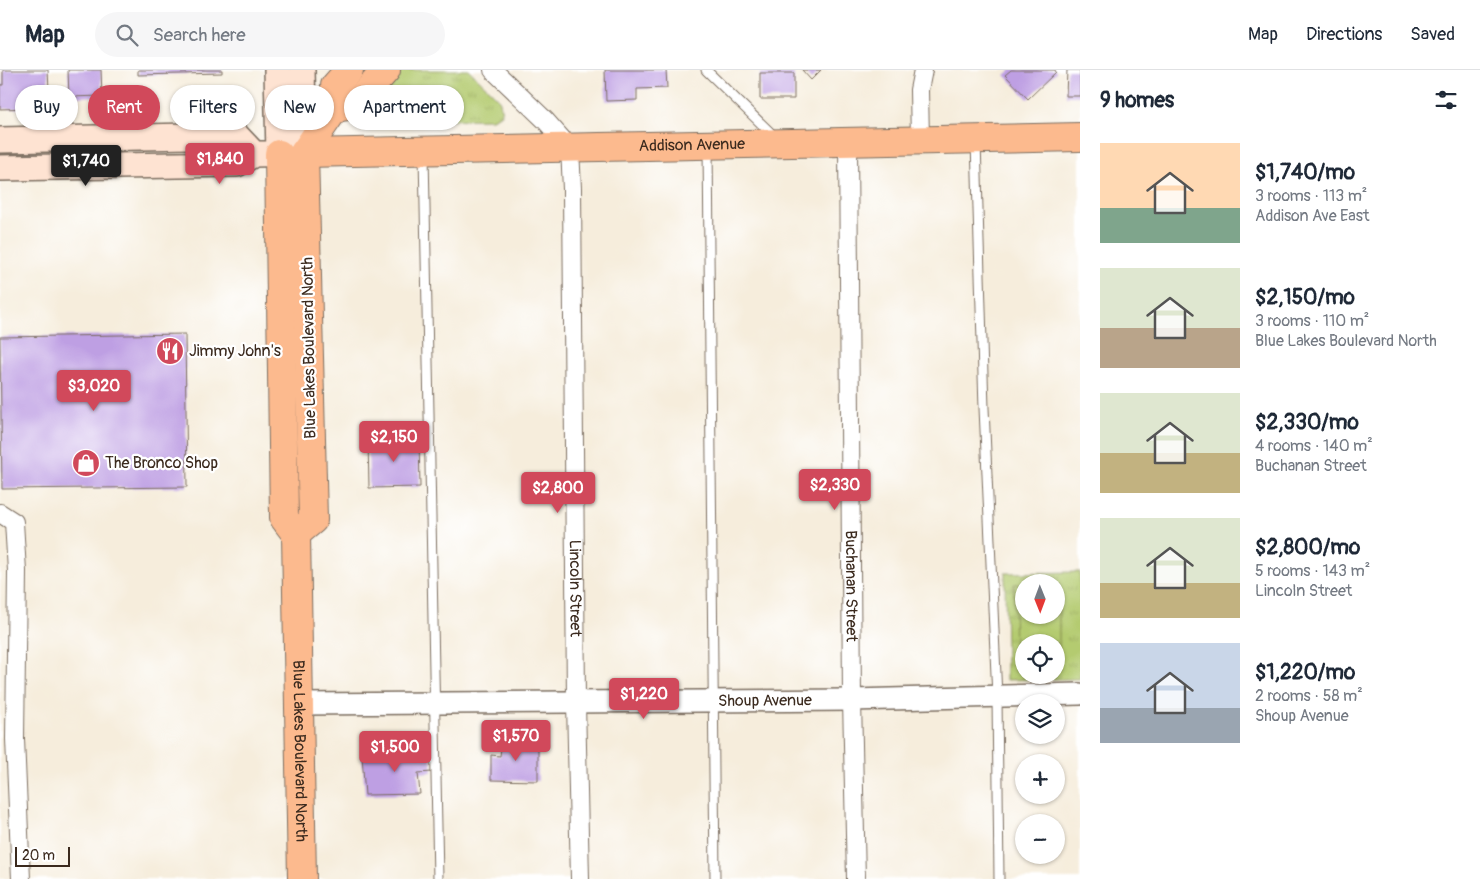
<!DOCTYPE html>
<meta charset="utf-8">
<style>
body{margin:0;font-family:Pangolin,sans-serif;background:#f6f6f7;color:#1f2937;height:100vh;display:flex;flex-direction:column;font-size:19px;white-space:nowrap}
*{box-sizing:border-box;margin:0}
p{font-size:16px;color:#747a83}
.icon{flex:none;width:28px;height:28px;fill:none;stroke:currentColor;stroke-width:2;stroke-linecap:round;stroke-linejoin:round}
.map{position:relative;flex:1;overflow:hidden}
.details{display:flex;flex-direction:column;background:#fff;width:400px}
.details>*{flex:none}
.guide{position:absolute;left:15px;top:15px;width:475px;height:45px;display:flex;gap:10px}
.needle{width:32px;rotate:179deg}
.controls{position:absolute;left:1015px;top:504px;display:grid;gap:10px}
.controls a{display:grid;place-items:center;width:50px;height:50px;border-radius:50%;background:#fff;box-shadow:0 1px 4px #0004;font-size:25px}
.scale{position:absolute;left:15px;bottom:12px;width:55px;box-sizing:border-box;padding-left:5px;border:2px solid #3b2a1e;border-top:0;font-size:14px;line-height:18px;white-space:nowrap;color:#3b2a1e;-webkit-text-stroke:4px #fff;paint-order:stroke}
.price{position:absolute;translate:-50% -42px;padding:0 11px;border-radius:5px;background:#d1495b;color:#fff;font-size:16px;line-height:32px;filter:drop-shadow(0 1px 2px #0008)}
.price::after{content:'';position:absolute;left:50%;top:30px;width:15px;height:11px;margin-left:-8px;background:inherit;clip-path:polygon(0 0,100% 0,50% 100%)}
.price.on{background:#222;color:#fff}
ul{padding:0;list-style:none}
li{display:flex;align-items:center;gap:15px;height:125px;padding:0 20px}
li span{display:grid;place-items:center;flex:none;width:140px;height:100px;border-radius:0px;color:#555}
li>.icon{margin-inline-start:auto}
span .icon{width:60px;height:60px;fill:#fffc;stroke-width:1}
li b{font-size:21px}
h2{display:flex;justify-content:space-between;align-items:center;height:60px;padding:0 20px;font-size:21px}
.chip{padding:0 18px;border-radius:22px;background:#fff;box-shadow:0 1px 4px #0004;font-size:18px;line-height:45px}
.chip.on{background:#d1495b;color:#fff}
header{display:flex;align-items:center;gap:30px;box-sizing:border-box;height:70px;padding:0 25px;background:#fff;border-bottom:1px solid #e0e1e3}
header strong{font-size:24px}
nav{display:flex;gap:28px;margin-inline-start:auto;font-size:18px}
.search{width:350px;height:45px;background:#f6f6f7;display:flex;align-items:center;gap:12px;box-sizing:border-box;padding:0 18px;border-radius:28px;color:#747a83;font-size:19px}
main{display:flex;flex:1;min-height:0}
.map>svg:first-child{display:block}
</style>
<header>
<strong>Map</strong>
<div class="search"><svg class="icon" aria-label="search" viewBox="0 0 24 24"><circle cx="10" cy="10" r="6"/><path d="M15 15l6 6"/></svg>Search here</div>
<nav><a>Map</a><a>Directions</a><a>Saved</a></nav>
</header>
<main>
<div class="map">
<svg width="1080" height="809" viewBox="0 0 1080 809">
<defs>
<pattern id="grass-tufts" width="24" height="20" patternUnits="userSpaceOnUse" patternTransform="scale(1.25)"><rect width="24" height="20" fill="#b4cb6f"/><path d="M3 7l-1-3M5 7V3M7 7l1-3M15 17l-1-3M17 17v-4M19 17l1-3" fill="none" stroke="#9cae60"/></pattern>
</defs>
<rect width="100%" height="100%" fill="#fff"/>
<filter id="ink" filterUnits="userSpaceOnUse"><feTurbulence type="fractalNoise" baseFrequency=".02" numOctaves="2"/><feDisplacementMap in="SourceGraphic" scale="10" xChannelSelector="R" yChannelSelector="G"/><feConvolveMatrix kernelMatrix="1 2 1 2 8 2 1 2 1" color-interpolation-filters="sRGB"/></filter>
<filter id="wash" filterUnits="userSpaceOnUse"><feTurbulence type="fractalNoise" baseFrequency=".0096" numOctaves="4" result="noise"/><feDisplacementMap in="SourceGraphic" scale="20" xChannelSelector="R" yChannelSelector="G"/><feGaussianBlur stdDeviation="1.12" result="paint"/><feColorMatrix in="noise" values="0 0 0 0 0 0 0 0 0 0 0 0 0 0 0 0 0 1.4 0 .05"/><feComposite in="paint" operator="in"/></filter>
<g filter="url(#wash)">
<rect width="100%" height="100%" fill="#f6eddc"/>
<path fill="url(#grass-tufts)" stroke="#787a46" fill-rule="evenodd" d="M401 0H469L497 27 500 32 502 44 492 49 377 51 369 38Z
M1080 502V609L1006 610 1005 503ZM1024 512H1056V545H1024ZM1024 572H1056V605H1024Z"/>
<path fill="#b4cb6f" stroke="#787a46" d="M1014 514H1024V545H1056V514H1059V600H1056V572H1024V600L1015 601Z"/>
<g id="blocks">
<path fill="#be9fe3" d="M3 0H48L49 20H32L33 38 0 39V15H3Z
M68 0H101L102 26 69 27Z
M138 0H222V3L138 5Z
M605 0H666L667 18 637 19V30L606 31Z
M802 0H821L811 10Z
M1011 0H1055L1056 2 1028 29 1005 5Z
M1067 0H1080V26H1066Z
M760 3H794V29H760Z
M185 264 187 417 2 419 0 267Z
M419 368 420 417 369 418 368 369Z
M502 671 538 672V711L491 710V685L500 686Z
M431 681 432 702 418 703 420 724 365 725 362 686Z"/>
</g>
</g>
<g filter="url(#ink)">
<use href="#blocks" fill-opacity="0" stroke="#7c6e60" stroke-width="1"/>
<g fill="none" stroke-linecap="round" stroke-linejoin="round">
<g stroke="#7c6e60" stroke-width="11">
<path id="service" d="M706 0 776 68
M976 72 984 338 997 627 999 809
M708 77 715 809
M424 84 438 809"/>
</g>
<g stroke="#7c6e60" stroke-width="20">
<g id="minor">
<path id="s1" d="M493 0 545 50 570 78 572 119 576 632 580 809"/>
<path d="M920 70 919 20 923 0"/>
<path id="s2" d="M848 72 852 630 856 809"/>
<path d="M0 443 14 452 17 501 15 669 21 809"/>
</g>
</g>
<g stroke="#7c6e60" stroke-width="24">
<g id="tertiary">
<path id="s3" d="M299 634 852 630 1080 624"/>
</g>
</g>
<g stroke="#7c6e60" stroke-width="28">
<path id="secondary" d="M277 0 279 84
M0 70 236 65 254 84
M0 98 237 94 254 84 304 83 302 0"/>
</g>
<g stroke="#7c6e60" stroke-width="30">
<g id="primary">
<path d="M335 38 355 35 386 0"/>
<path id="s4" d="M304 83 1080 67"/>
<path d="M304 83 335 38V16L349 0"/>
<path id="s5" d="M279 84 284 448 296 464 302 809"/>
<path d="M296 464 313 450 304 83"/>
</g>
</g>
<use href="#service" stroke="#fff" stroke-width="9"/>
<use href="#minor" stroke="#fff" stroke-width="18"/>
<use href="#tertiary" stroke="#fff" stroke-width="21"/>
<use href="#secondary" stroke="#fee3d2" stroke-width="25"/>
<use href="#primary" stroke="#fcba8e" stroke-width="28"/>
</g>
</g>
<defs>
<g id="restaurant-disc" transform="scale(1.4375)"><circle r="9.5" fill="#d1495b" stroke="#fff"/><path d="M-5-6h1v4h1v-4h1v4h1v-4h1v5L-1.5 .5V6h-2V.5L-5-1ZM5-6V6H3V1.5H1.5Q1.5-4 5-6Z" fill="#fff"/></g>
<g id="shop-disc" transform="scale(1.4375)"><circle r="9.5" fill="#d1495b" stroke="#fff"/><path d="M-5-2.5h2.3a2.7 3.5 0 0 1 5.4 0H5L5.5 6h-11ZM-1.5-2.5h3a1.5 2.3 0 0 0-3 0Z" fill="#fff"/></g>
</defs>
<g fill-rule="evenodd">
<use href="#restaurant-disc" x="170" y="281"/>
<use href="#shop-disc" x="86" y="393"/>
</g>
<g text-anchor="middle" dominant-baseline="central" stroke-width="4.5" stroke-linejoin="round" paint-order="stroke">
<g font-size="16" fill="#3b2a1e" stroke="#fff">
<text stroke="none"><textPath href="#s4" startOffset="388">Addison Avenue</textPath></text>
<text transform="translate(309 278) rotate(-91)">Blue Lakes Boulevard North</text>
<text stroke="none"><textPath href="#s2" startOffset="444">Buchanan Street</textPath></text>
<text stroke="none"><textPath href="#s1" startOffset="550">Lincoln Street</textPath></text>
<text stroke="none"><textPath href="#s3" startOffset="466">Shoup Avenue</textPath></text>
<text stroke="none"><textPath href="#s5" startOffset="601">Blue Lakes Boulevard North</textPath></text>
</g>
<g font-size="16" fill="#3b2a1e" stroke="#fff" text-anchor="start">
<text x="189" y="281">Jimmy John's</text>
<text x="105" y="393">The Bronco Shop</text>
</g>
</g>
</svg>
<div class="controls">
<a><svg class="needle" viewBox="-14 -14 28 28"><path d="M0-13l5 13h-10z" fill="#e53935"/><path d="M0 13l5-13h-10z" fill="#747a83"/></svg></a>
<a><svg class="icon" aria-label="locate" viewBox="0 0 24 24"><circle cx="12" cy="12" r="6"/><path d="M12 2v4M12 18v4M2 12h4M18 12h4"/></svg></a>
<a><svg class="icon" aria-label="layers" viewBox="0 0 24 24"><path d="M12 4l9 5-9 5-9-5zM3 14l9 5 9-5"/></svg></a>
<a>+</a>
<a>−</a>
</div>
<div class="scale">20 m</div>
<b class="price" style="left:220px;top:115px">$1,840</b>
<b class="price on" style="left:86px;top:117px">$1,740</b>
<b class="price" style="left:94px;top:342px">$3,020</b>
<b class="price" style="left:394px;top:393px">$2,150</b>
<b class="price" style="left:835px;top:441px">$2,330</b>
<b class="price" style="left:558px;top:444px">$2,800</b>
<b class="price" style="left:644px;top:650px">$1,220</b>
<b class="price" style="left:516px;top:692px">$1,570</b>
<b class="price" style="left:395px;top:703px">$1,500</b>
<div class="guide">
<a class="chip">Buy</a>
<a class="chip on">Rent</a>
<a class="chip">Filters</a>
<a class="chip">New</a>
<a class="chip">Apartment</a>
</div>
</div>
<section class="details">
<h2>9 homes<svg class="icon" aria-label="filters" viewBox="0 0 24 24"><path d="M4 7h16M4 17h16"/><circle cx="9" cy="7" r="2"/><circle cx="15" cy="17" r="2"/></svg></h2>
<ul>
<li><span style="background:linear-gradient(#ffd9b3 65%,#7fa58c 0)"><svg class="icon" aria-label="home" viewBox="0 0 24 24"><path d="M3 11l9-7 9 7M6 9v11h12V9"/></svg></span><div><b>$1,740/mo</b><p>3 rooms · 113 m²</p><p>Addison Ave East</p></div></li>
<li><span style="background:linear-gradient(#dfe7d0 60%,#b9a48a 0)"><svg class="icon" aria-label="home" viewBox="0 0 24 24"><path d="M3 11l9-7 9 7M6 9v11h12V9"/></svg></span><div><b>$2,150/mo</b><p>3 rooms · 110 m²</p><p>Blue Lakes Boulevard North</p></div></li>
<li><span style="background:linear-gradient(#dfe7d0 60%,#c2b280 0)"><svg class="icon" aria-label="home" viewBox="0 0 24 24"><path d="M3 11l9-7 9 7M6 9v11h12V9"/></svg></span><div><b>$2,330/mo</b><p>4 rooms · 140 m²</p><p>Buchanan Street</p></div></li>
<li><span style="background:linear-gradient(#dfe7d0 65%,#c2b280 0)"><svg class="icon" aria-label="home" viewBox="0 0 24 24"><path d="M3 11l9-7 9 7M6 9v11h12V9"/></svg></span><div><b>$2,800/mo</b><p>5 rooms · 143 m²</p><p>Lincoln Street</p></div></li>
<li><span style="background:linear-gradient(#c9d6e8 65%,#9aa5b1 0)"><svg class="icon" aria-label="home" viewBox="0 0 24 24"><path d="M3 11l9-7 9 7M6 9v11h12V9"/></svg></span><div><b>$1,220/mo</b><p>2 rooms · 58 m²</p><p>Shoup Avenue</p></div></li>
</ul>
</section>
</main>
